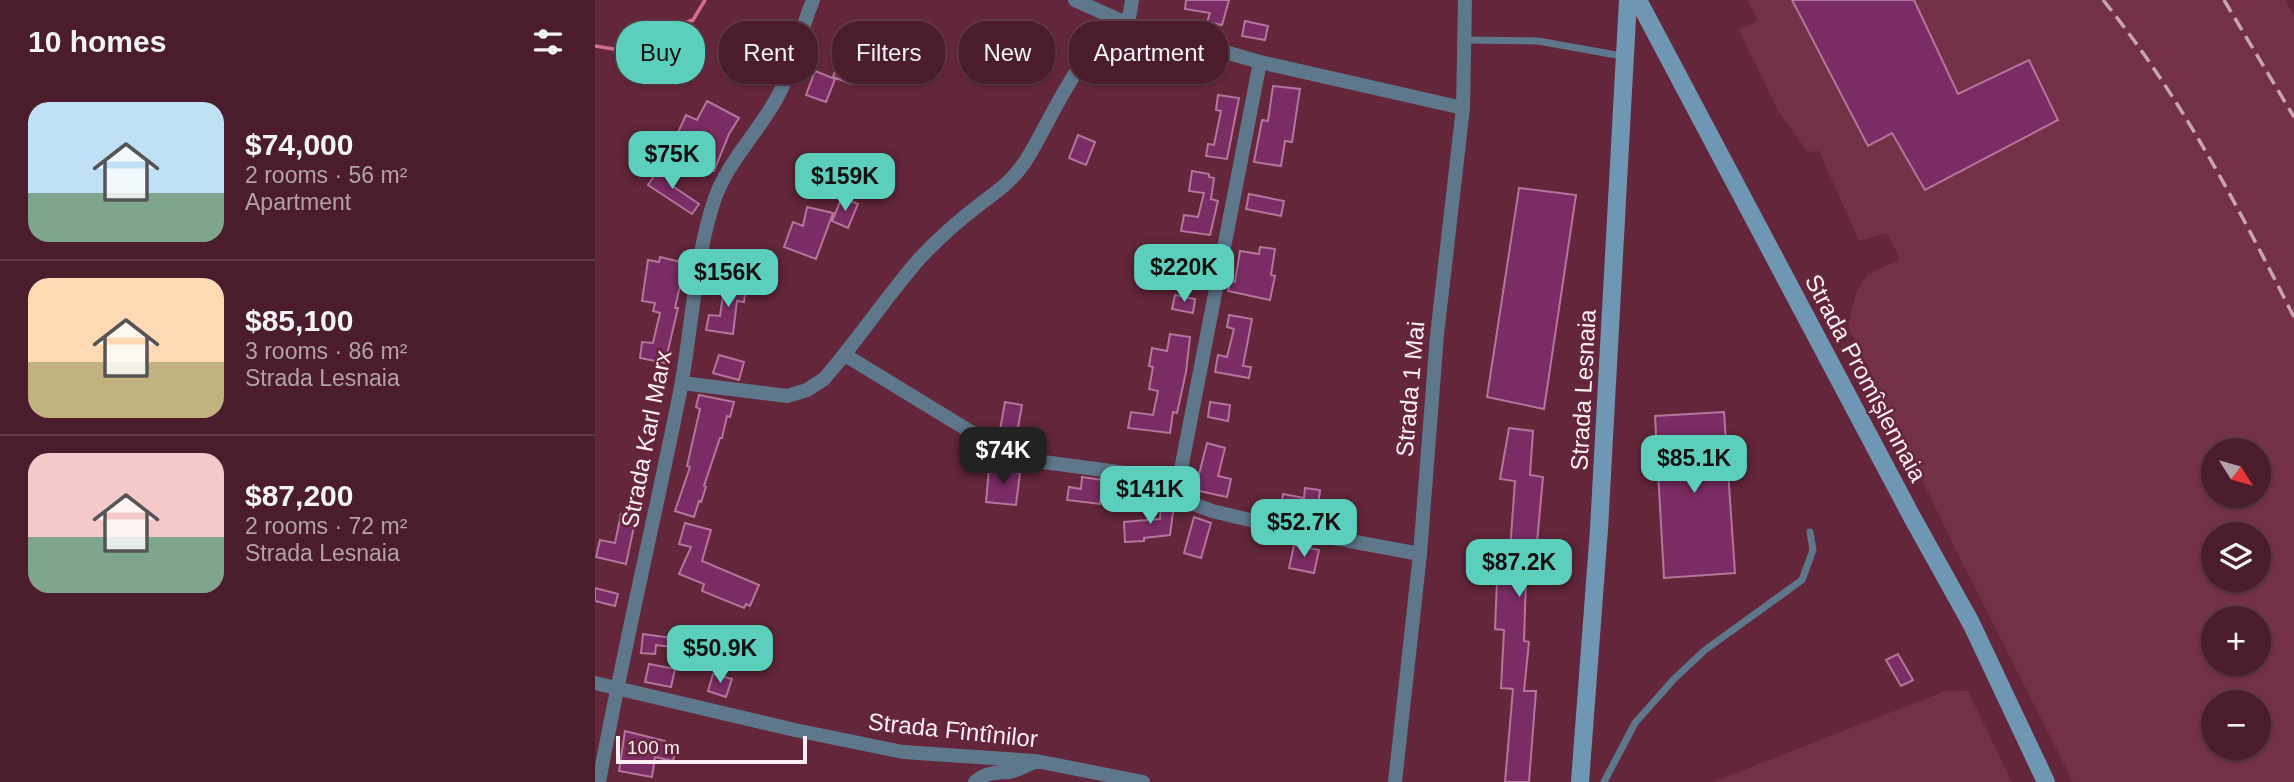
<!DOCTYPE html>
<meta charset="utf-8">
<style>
body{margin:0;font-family:Arial,sans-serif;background:#512534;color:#f1f3f6;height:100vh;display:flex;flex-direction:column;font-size:26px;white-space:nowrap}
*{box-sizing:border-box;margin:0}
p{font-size:23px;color:#b2a1a9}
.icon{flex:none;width:38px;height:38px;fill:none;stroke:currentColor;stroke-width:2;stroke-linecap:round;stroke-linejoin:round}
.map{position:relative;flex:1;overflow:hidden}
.sheet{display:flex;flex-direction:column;background:#4a1c2c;width:595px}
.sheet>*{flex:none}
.banner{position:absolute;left:21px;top:21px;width:665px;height:63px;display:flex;gap:14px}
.needle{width:46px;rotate:127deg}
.fabs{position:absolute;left:1606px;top:438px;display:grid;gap:14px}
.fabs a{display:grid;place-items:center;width:70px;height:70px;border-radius:50%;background:#4a1c2c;box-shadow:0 2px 5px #0004,0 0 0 2px #613a48;font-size:35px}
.scale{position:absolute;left:21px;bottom:18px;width:191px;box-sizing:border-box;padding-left:7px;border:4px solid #ffeff3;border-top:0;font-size:19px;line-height:24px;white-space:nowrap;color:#ffeff3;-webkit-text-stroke:5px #63263b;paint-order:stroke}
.price{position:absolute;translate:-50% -60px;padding:0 16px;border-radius:14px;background:#5bcebc;color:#111;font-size:23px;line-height:46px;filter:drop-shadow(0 2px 4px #0008)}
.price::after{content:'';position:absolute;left:50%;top:42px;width:21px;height:16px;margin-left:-10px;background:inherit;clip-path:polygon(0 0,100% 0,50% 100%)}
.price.active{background:#222;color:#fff}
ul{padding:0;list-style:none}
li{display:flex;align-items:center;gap:21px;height:175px;padding:0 28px}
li+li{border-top:2px solid #613a48}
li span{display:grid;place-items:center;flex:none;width:196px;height:140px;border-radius:21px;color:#555}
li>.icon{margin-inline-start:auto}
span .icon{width:84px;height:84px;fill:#fffc;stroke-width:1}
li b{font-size:30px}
h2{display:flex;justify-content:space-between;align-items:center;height:84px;padding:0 28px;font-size:30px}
.tag{padding:0 24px;border-radius:28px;background:#4a1c2c;box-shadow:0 2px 5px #0004,0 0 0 2px #613a48;font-size:24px;line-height:63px}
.tag.active{background:#5bcebc;color:#111}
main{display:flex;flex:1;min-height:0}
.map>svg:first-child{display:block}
</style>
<main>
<section class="sheet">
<h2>10 homes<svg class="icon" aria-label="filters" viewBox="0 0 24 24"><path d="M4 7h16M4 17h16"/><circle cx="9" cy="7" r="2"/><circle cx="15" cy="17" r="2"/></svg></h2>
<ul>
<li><span style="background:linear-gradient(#bfe0f5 65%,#7fa58c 0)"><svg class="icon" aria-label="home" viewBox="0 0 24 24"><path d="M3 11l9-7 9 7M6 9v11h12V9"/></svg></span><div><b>$74,000</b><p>2 rooms · 56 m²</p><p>Apartment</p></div></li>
<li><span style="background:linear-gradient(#ffd9b3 60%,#c2b280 0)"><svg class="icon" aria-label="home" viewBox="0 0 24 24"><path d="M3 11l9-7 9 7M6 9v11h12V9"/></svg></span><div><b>$85,100</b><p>3 rooms · 86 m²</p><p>Strada Lesnaia</p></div></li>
<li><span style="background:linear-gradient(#f6c9c9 60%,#7fa58c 0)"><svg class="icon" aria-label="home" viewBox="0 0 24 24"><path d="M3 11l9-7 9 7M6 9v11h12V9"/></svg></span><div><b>$87,200</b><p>2 rooms · 72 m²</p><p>Strada Lesnaia</p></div></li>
</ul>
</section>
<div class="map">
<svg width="1699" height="782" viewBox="0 0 1699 782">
<rect width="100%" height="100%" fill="#63263b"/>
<path fill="#733147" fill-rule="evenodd" d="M1152 0H1690L1699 16V782H1478L1358 544 1253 326 1261 292 1272 275 1305 259 1292 233 1264 241 1224 151 1213 152 1184 113 1144 30 1163 20ZM1619 450H1664V495H1619ZM1619 534H1664V579H1619ZM1619 618H1664V663H1619ZM1619 702H1664V747H1619Z
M1353 690 1373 691 1417 782H1118Z"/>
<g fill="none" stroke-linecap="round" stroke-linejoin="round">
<path stroke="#d26e8d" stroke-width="3.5" d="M0 46 43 53 56 35 98 20 110 0"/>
</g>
<path fill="#7c2c64" stroke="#b2769c" stroke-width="2" d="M591 0H634L627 25 612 22 615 13 590 9Z
M1197 0H1319L1363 94 1434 60 1463 120 1330 190 1297 133 1273 146Z
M650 21 673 26 670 40 647 36Z
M244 61 262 67 256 84 238 77Z
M220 71 240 79 231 102 211 95Z
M678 86 705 89 697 142 690 141 686 166 659 162 667 120 673 121Z
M623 95 644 98 632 159 611 156 613 144 619 145 626 111 621 110Z
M112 101 144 118 134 134 119 171 110 167 113 159 90 149 93 142 81 137 91 115 102 120Z
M483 135 500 142 491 165 474 158Z
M64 169 80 179 76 185 104 204 97 214 53 185Z
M597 171 614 174V177L619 178 616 199 623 201 615 235 586 231 589 215 603 217 609 193 594 191Z
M924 188 981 195 949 409 892 397Z
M654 194 689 201 686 216 651 209Z
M247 197 263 204 253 228 237 221Z
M212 207 238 213 221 259 189 247 198 222 208 226Z
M665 247 680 249 676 275 680 276 675 300 633 291 635 281 640 282 645 251 664 254Z
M568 251 608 257 606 267 596 265 594 276 590 275 589 281 561 277Z
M65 257 90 263 80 308H83L70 363 45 358 47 342 58 343 65 313 58 311 60 303 47 301 53 260 64 262Z
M130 281 151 284 149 302 142 301 138 334 111 330 114 315 125 316Z
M580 295 600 299 598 313 577 309Z
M634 315 657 319 648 366 656 367 654 378 620 372 623 355 632 357 639 329 632 327Z
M575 334 595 337 591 372 582 413 578 412 575 433 533 428 536 412 558 415 563 391 554 389 558 367 554 366 557 348 572 351Z
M124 355 149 362 144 380 118 373Z
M104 395 139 402 135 417 132 416 127 438H125L109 486 111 487 106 502 104 501 99 517 80 511 95 467 92 466 105 409 101 407Z
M410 402 427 405 422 433 405 430Z
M615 402 635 405 633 421 613 417Z
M1129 412 1140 573 1069 578 1060 416Z
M914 428 938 431 935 475 948 477 939 576 931 578 929 641 934 642 929 691H941L934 782H910L918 689 906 688 909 630 900 629 902 580 913 578 920 481 905 479Z
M612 443 630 448 623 476 636 479 632 497 600 490Z
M394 469 425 473 421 505 391 502Z
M487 477 508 480 505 504 472 500 474 487 486 489Z
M710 488 725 490 721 524 684 517 688 494 709 498Z
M566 504 579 505 575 535 549 538V541L530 542 529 522 565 519Z
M26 514 41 517 31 564 1 557 5 540 20 543Z
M599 517 616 523 606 558 589 553Z
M90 523 116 530 107 561 164 585 155 606 151 604 149 608 107 591 109 584 84 574 96 547 84 544Z
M699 545 724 550 719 573 694 568Z
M0 588 23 594 20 606 0 601Z
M48 634 92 640 90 649 61 645 60 654 46 653Z
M1303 654 1318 680 1306 686 1291 660Z
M54 664 80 669 76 687 50 682Z
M118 674 137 679 131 697 113 691Z
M30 731 70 741 69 746 81 749 78 761 60 757 57 777 24 771Z"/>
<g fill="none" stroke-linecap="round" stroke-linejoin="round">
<path stroke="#5f778a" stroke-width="7" d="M870 40 943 41 1027 56
M1009 782 1040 723 1079 679 1110 650 1207 580 1218 550 1215 532"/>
<path stroke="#5f778a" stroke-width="14" d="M480 0 533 24 665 62 868 108
M250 355 394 443 422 456 448 462 546 475 565 482 596 503 617 511 701 531 825 554
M87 383 192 396 212 390 229 379C263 340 291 297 325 258 343 239 363 221 384 205 405 189 419 180 433 157 459 115 485 43 533 24L537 0
M581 495 665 62
M0 683 200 730 308 752 441 761 548 782
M4 782C28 651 59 522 85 392 97 330 99 264 118 204 131 161 167 130 186 90 199 61 206 29 218 0
M380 782C391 772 400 773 414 772 422 771 430 766 437 763
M800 782 825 554 842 335 868 108 870 0"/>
<path stroke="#6f96b3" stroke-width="18" d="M1043 0 1317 517 1376 623 1451 782
M985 782 1004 529 1033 0"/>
<path stroke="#c6a5af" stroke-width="3.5" stroke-dasharray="14 7" stroke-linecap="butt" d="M1508 0C1586 96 1643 207 1699 317
M1629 0 1699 117"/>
</g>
<g text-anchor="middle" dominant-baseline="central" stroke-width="5" stroke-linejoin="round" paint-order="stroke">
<g font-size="24" fill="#ffeff3" stroke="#63263b">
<text transform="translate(1271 378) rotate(62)">Strada Promîșlennaia</text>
<text transform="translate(815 389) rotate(-85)">Strada 1 Mai</text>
<text transform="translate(988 390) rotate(-87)">Strada Lesnaia</text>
<text transform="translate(51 439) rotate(-79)">Strada Karl Marx</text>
<text transform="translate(358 730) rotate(6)">Strada Fîntînilor</text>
</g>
</g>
</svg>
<div class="fabs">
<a><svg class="needle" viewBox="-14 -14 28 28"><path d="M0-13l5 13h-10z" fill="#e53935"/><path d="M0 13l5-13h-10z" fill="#b2a1a9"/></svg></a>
<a><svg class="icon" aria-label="layers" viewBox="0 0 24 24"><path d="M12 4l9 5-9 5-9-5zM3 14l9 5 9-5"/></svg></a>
<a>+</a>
<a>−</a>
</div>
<div class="scale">100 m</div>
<b class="price" style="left:77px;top:191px">$75K</b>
<b class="price" style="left:250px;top:213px">$159K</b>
<b class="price" style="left:589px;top:304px">$220K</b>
<b class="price" style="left:133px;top:309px">$156K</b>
<b class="price active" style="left:408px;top:487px">$74K</b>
<b class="price" style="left:1099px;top:495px">$85.1K</b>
<b class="price" style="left:555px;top:526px">$141K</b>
<b class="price" style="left:709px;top:559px">$52.7K</b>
<b class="price" style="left:924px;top:599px">$87.2K</b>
<b class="price" style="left:125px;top:685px">$50.9K</b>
<div class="banner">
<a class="tag active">Buy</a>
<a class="tag">Rent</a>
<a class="tag">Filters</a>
<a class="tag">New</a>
<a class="tag">Apartment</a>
</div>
</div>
</main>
